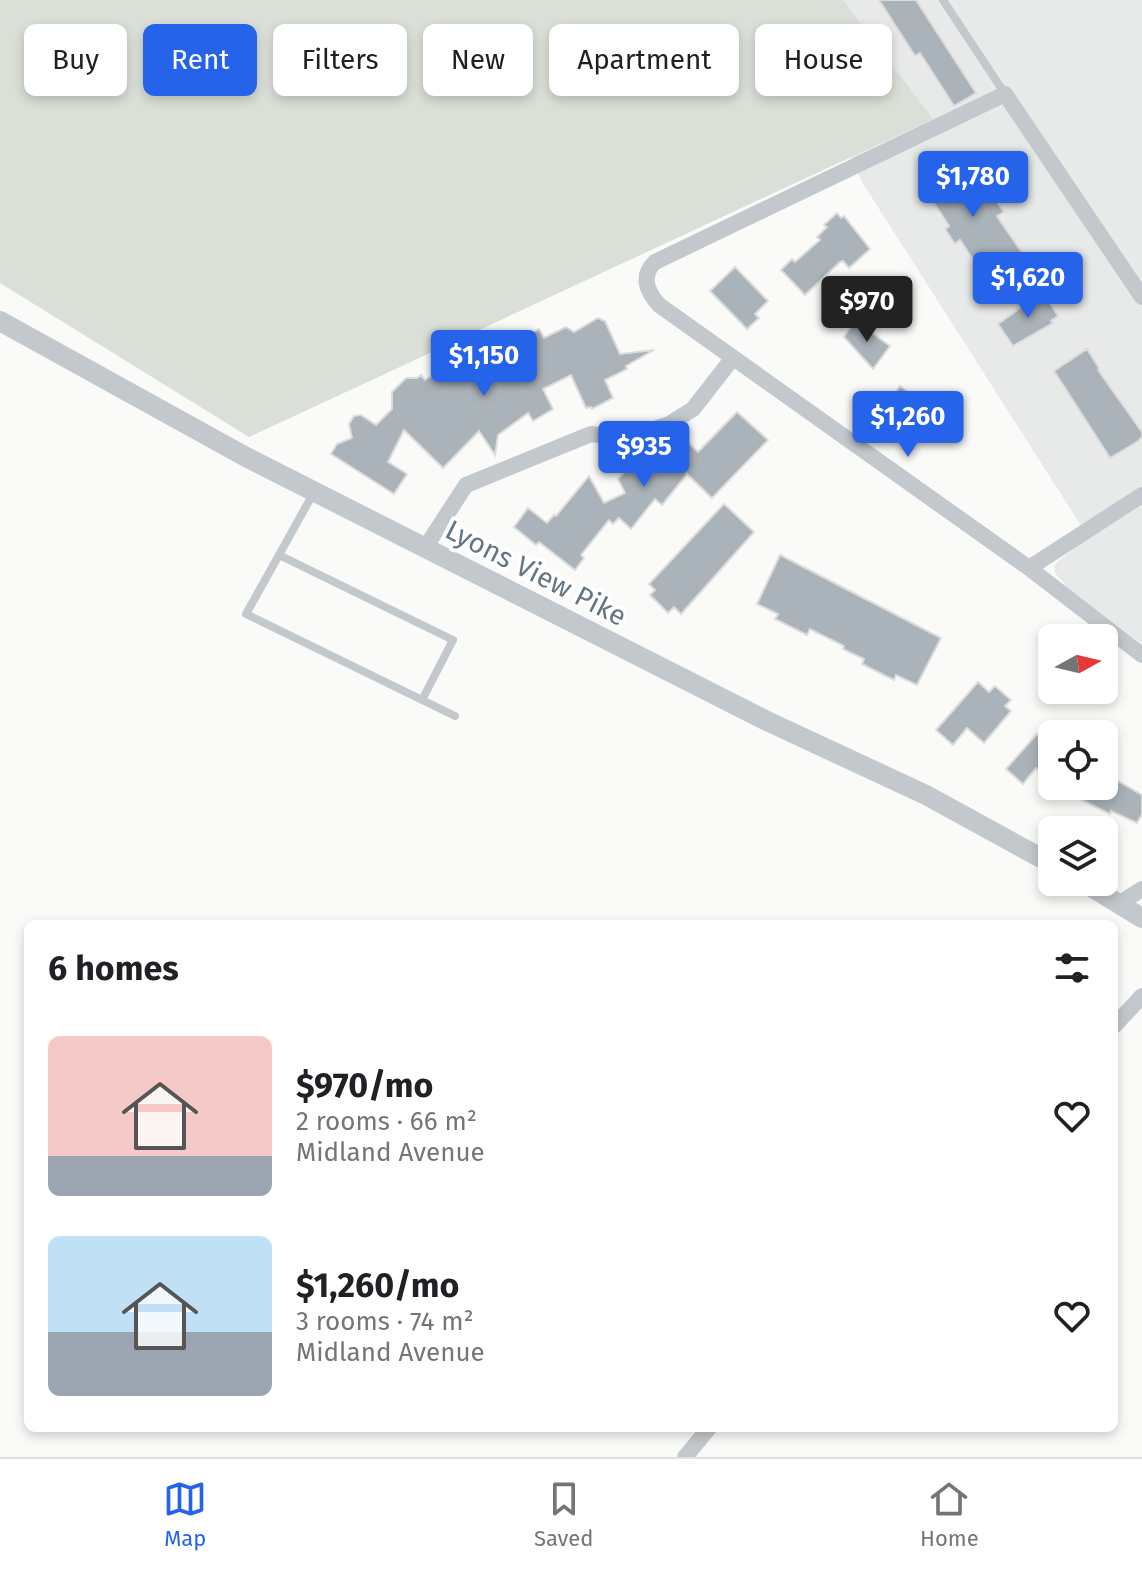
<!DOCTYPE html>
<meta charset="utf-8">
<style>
body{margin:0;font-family:"Fira Sans",sans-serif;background:#f6f6f6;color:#202124;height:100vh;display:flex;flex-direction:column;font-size:30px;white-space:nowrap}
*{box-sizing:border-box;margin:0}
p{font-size:26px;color:#757577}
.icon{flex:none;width:44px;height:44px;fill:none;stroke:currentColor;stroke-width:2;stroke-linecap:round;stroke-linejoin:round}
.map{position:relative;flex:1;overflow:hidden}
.panel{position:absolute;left:24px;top:920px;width:1094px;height:512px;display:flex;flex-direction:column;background:#fff;border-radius:12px;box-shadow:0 4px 12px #0003}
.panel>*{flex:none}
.guide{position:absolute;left:24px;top:24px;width:1094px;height:72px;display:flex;gap:16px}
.needle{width:52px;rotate:82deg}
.tools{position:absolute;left:1038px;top:624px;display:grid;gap:16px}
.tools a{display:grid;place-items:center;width:80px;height:80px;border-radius:12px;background:#fff;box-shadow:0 4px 12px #0003;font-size:40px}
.price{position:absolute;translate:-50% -68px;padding:0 18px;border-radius:8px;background:#2563eb;color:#fff;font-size:26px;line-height:52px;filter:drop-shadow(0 2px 4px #0008)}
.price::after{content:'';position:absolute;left:50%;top:48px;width:24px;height:18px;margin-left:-12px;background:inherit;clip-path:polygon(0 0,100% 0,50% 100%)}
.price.active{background:#222;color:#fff}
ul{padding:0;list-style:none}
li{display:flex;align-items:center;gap:24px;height:200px;padding:0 24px}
li span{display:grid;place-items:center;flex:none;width:224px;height:160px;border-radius:12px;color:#555}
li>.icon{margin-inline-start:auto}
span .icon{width:96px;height:96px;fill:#fffc;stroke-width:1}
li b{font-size:34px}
h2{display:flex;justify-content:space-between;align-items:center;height:96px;padding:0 24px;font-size:34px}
.pill{padding:0 28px;border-radius:12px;background:#fff;box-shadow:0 4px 12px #0003;font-size:28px;line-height:72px}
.pill.active{background:#2563eb;color:#fff}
.tab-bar{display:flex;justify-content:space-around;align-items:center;height:112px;border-top:2px solid #e0e0e0;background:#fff;font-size:22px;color:#757577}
.tab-bar a{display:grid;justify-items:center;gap:4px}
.tab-bar .active{color:#2563eb}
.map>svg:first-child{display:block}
</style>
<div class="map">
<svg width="1142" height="1457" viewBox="0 0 1142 1457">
<rect width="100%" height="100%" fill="#fafaf8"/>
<path fill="#e8e9e9" d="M843 0H1142V644L1069 589 1059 578 1054 571 1055 564 1086 539 1080 524 862 182 851 157 932 119Z"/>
<path fill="#dadfd7" d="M0 0H843L933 119 249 437 0 283Z"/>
<path fill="#aab3b9" stroke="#dcdcda" stroke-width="2" d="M879 0H916L976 93 954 106 920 53 915 56Z
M962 160 988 200 993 196 1004 212 997 216 1023 254 986 279 960 240 955 244 945 229 949 226 923 186Z
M837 213 841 218 844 216 870 249 849 268 843 261 840 262 805 295 781 270 792 259 795 262 820 240 817 237 827 227 824 225Z
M735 267 768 301 755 314 759 318 747 329 710 291Z
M1045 295 1058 316 1051 321 1053 323 1013 346 998 324 1035 297 1037 300Z
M598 318 605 321 620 354 654 350 626 366 627 369 605 380 613 398 592 409 591 407 586 408 571 375 543 389 553 409 533 421 528 413 498 435 495 455 479 431 443 468 404 430 388 462 407 474 394 494 331 454 337 444 352 438 349 424 354 416 361 415 376 425 392 409V392L406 378H417L421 375 425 380 474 348 482 359 487 356 488 358 539 329 544 338 566 327 574 332Z
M855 321 890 346 873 369 844 337Z
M1087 349 1099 368 1098 370 1142 432V437L1137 442 1110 458 1054 371Z
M900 386 922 402 896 439 874 424Z
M737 412 768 440 712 498 687 474 662 505 655 499 631 529 619 518 613 524 609 520 581 555 584 558 575 570 539 542 536 545 514 527 528 508 547 523 554 515 556 516 589 476 604 503 625 493 618 479 634 460 644 469 679 434 698 452Z
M724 504 754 532 681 614 674 607 668 613 650 595 655 590 649 584Z
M780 555 941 638 917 685 896 675 894 680 862 664 864 659 843 649 844 646 810 629 807 635 775 619 778 614 757 604Z
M978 682 989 692 995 686 1011 700 1005 706 1011 711 984 743 967 728 953 745 936 730Z
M1037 734 1052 743V782L1036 768 1023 784 1006 769Z
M1104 773 1142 795V814L1137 823 1111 811 1110 814 1082 800 1091 786H1104Z"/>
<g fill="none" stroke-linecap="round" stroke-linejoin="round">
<path stroke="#c3c8cc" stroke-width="8" d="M943 0 1005 94
M279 555 314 492
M422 700 453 640 279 555 246 614 455 716"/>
<path stroke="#c3c8cc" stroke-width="16" d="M1142 297 1005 94 655 262C640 276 647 292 659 305L1029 568 1142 655
M425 548 466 485 591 434 613 437 642 433 669 424 693 409 732 359
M1029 568 1142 495
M1120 903 1142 889
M1114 1026 1142 996
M685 1457 709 1428"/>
<path stroke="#c3c8cc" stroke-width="20" d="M0 321 246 457 767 721 926 795 1052 864
M1083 882 1142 918"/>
</g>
<g text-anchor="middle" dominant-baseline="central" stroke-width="8" stroke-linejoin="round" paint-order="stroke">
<g font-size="28" fill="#657683" stroke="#fff">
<text transform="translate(536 573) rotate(27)">Lyons View Pike</text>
</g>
</g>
</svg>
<div class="tools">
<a><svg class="needle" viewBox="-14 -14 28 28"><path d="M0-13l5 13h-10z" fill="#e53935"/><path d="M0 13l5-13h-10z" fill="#757577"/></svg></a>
<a><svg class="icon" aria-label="locate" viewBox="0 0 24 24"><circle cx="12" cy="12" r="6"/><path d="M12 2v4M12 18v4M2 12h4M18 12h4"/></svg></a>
<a><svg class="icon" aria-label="layers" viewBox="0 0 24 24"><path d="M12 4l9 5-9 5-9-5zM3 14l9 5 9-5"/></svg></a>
</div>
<b class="price" style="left:973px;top:219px">$1,780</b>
<b class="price" style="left:1028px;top:320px">$1,620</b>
<b class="price active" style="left:867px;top:344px">$970</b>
<b class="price" style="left:484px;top:398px">$1,150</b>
<b class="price" style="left:908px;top:459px">$1,260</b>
<b class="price" style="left:644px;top:489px">$935</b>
<div class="guide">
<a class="pill">Buy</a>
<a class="pill active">Rent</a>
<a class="pill">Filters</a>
<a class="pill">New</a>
<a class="pill">Apartment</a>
<a class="pill">House</a>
</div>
<section class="panel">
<h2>6 homes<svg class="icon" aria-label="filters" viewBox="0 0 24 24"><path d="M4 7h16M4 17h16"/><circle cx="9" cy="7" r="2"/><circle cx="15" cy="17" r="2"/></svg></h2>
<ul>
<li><span style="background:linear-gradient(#f6c9c9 75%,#9aa5b1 0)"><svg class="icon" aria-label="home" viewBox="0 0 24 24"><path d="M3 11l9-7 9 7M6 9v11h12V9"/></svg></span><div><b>$970/mo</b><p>2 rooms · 66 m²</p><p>Midland Avenue</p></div><svg class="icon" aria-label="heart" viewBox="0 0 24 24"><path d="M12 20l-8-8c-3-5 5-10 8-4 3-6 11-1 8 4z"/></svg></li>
<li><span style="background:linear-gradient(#bfe0f5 60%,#9aa5b1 0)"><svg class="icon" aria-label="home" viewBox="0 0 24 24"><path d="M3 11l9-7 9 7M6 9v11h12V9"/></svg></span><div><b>$1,260/mo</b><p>3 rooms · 74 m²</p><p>Midland Avenue</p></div><svg class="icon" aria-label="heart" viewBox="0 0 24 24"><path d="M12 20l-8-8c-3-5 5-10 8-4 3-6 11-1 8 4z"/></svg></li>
</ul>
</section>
</div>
<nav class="tab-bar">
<a class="active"><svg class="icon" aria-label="map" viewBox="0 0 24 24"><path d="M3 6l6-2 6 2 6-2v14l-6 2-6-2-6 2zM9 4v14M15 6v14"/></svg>Map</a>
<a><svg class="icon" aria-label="saved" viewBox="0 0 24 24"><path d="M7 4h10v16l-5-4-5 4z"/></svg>Saved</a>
<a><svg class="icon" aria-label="home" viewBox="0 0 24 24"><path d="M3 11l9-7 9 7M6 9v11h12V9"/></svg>Home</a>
</nav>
